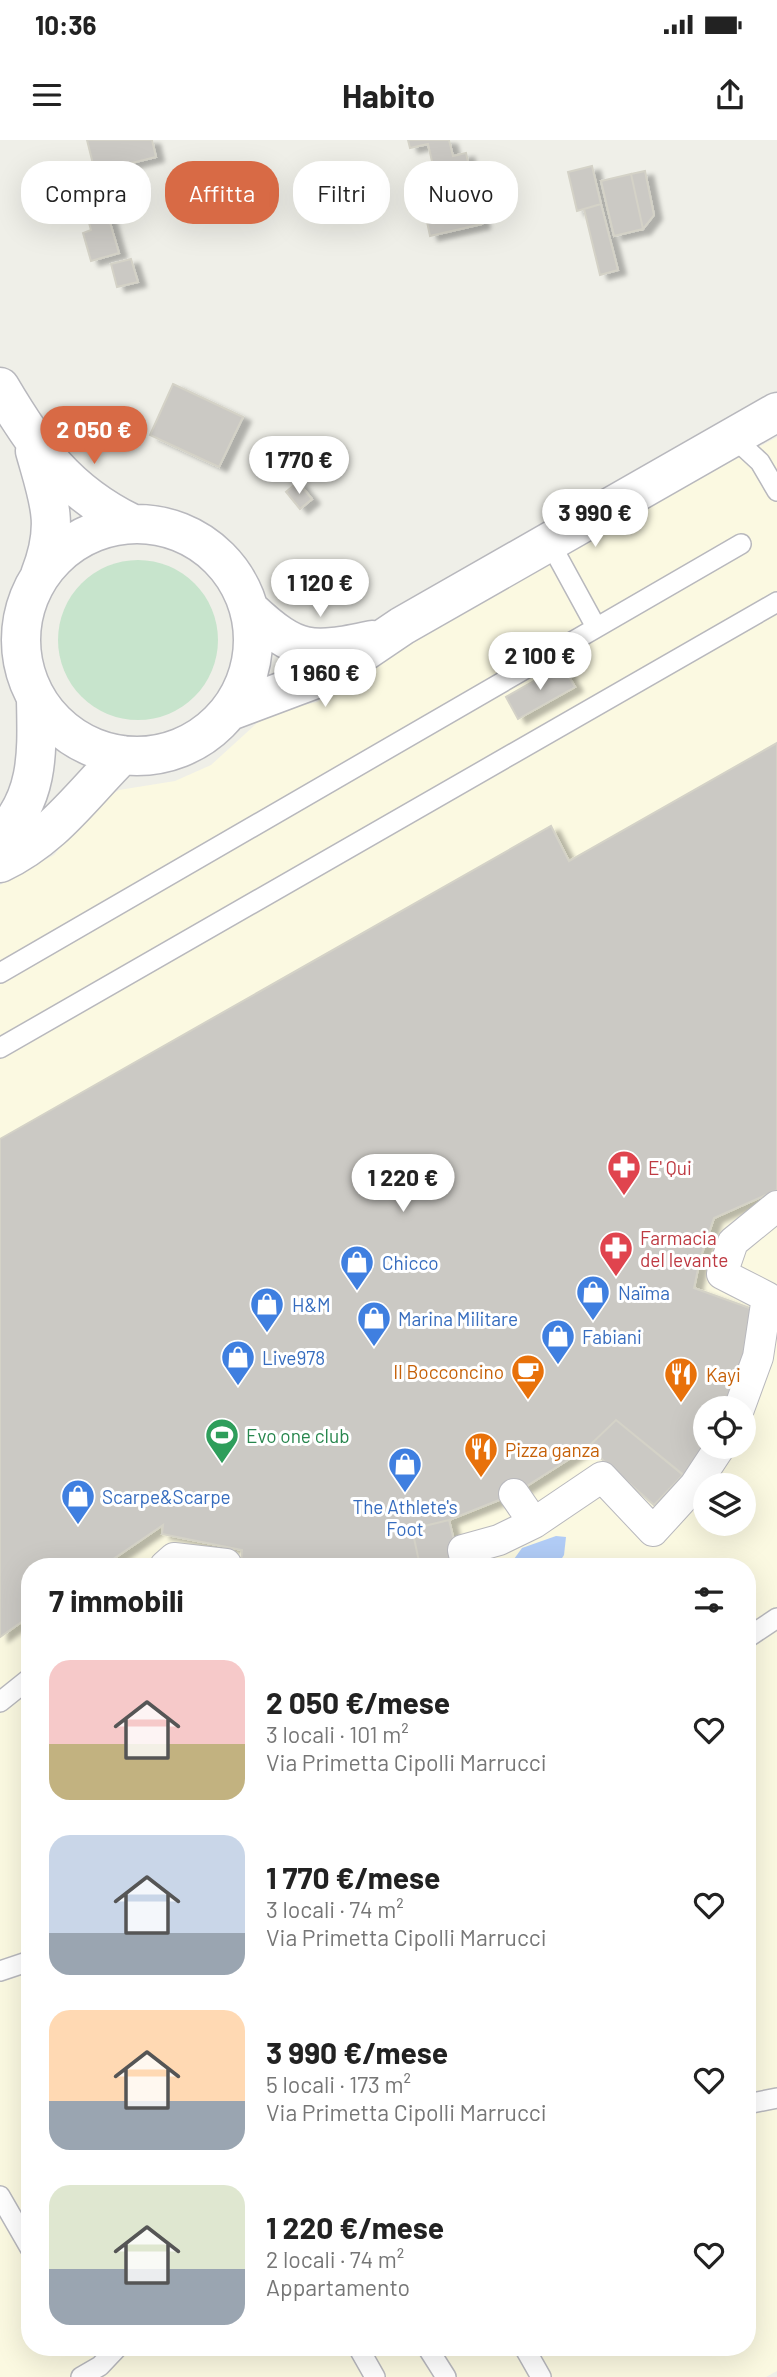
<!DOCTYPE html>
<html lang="it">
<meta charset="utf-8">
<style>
body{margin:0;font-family:Barlow,sans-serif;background:#f6f6f6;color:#222;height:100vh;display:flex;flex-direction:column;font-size:26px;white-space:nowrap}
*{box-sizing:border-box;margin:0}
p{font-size:23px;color:#767676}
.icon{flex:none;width:38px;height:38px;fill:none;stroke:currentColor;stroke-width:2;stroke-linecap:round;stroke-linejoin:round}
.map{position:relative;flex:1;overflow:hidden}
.side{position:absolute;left:21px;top:1418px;width:735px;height:798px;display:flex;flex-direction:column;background:#fff;border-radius:28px;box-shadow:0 7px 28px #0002}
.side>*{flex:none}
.top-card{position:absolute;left:21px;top:21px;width:735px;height:63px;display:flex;gap:14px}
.tools{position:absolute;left:693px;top:1256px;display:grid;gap:14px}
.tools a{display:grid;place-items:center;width:63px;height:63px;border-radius:50%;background:#fff;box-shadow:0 7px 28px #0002;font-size:35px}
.price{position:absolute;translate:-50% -60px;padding:0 16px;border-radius:24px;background:#fff;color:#222;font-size:23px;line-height:46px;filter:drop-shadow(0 2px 4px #0008)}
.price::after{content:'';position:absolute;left:50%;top:42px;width:21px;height:16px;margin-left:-10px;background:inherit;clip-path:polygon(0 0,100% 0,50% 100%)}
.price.on{background:#d86a45;color:#fff}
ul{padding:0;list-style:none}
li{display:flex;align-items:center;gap:21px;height:175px;padding:0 28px}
li span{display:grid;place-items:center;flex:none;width:196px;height:140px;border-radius:21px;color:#555}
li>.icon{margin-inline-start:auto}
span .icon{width:84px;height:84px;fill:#fffc;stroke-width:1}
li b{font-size:30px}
h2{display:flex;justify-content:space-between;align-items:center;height:84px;padding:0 28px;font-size:30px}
.tag{padding:0 24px;border-radius:28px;background:#fff;box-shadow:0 7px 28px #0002;font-size:24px;line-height:63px}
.tag.on{background:#d86a45;color:#fff}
.status{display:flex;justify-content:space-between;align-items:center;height:49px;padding:0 35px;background:#fff;direction:ltr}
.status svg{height:19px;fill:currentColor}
header{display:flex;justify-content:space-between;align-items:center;height:91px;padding:0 28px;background:#fff;font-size:32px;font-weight:700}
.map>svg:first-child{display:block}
</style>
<div class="status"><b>10:36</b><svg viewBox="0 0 49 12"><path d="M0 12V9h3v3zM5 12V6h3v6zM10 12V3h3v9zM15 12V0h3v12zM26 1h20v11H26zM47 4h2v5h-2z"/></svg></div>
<header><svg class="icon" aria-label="menu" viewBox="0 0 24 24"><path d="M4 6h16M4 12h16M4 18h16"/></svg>Habito<svg class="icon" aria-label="share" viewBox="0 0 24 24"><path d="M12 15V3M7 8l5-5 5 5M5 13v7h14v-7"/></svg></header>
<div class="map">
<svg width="777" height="2237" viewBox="0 0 777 2237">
<defs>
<filter id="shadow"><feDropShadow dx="8" dy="4.5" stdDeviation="2" flood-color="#0004"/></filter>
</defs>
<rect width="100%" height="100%" fill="#efefe8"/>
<path fill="#fbf9e1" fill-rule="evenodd" d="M777 297V2231L766 2237H0V745L54 715 98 662 119 650 175 641 211 625 257 583 282 570 317 562 539 426ZM705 1269H744V1307H705ZM705 1346H744V1384H705ZM30 1426H747V2207H30Z"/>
<path fill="#c7e4cc" d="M58 500a80 80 0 1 1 160 0a80 80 0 1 1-160 0Z"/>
<path fill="#b1ccf6" d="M556 1396 566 1397 564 1415 557 1426H509L522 1408Z"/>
<path fill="#cbc9c4" stroke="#d4d2c7" stroke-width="2" filter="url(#shadow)" d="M87 0H152L156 17 95 32Z
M408 0H449L453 16 466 13 482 84 430 96 417 34 434 30 428 4 410 8Z
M592 26 601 64 577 71 568 32Z
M645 31 654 75 643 89 631 34Z
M631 34 643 89 614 96 601 41Z
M103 59 119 113 91 121 83 93 91 90 84 65Z
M601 64 618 130 600 135 584 69Z
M131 119 138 142 117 147 111 124Z
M173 244 243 277 219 327 150 295Z
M298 342 312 359 300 369 286 352Z
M562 525 575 547 518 579 506 557Z
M777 603V1050L714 1078 700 1119 694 1148 755 1170 732 1269H705V1307L691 1341 616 1280 588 1307 514 1354 449 1380 412 1389 420 1426H241L242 1410 162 1394 163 1385 103 1426H30V1476L0 1497V999L551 686 569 721Z
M616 1280 683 1335 654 1365 588 1307Z
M449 1380 460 1426H420L412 1389Z"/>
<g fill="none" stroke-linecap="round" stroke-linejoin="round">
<g stroke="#b8b8bd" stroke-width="22">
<path id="service" d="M733 297 760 322 777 351
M549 401 596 487
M0 833 741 404
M0 908 777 462
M747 1498 777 1478
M0 1562 30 1538
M0 1831 30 1821
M747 1964 777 1958
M0 2056 30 2108
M358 2207 375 2237
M427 2207 446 2237
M524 2207 541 2237
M81 2237 100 2226 118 2207"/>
</g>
<g stroke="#b8b8bd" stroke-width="32">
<path id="pedestrian" d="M739 1269 758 1217 767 1157 722 1134 733 1102 777 1066
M514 1354 534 1383 602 1337 653 1391 695 1345 720 1307
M165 1426 174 1418 226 1424V1426
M467 1426 463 1410 499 1400 534 1383"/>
</g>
<g stroke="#b8b8bd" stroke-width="41">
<path id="minor" d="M0 247C36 308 66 351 131 383
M35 311C49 361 60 384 40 435
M21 500a116 116 0 1 1 232 0a116 116 0 1 1-232 0Z
M250 470C297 514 311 513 372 500
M230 571 334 532 402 486 777 272
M0 697C40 658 37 611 36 559
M0 723C53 698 81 656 122 615"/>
</g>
<use href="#service" stroke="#fff" stroke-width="19"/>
<use href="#pedestrian" stroke="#fff" stroke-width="30"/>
<use href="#minor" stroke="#fff" stroke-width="38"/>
</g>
<defs>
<g id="pharmacy-pin" transform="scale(1.75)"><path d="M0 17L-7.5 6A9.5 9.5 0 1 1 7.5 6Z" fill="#e0444e" stroke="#fff"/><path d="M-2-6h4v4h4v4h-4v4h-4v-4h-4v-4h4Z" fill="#fff"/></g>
<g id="shop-pin" transform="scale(1.75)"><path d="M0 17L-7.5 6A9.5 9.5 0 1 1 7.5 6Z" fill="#3f7fe0" stroke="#fff"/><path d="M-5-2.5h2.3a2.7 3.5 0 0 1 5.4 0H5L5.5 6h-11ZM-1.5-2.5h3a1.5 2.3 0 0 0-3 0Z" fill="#fff"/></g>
<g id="cafe-pin" transform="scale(1.75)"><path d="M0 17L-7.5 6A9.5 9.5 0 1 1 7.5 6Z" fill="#e8710a" stroke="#fff"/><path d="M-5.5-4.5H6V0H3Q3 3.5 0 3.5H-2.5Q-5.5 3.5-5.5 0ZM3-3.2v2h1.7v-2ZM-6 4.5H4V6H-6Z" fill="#fff"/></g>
<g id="restaurant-pin" transform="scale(1.75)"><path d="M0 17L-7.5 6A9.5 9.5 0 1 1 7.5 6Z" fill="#e8710a" stroke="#fff"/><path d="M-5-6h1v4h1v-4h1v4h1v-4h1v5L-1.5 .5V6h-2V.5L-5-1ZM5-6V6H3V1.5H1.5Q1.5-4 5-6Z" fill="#fff"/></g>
<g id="stadium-pin" transform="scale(1.75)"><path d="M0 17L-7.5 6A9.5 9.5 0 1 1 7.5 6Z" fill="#2e9e5b" stroke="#fff"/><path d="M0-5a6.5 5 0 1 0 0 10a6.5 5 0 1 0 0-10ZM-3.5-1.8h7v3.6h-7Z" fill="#fff"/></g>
</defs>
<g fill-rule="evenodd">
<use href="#pharmacy-pin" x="624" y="1027"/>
<use href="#pharmacy-pin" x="616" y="1108"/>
<use href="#shop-pin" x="357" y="1122"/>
<use href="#shop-pin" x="593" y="1152"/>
<use href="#shop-pin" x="267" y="1164"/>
<use href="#shop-pin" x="374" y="1178"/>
<use href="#shop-pin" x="558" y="1196"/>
<use href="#shop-pin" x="238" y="1217"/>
<use href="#cafe-pin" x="528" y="1231"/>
<use href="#restaurant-pin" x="681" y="1234"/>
<use href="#stadium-pin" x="222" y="1295"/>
<use href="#restaurant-pin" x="481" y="1309"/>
<use href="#shop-pin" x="405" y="1324"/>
<use href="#shop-pin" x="78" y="1356"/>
</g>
<g text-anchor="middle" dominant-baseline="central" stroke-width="6" stroke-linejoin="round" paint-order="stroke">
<g font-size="19" fill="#be3a42" stroke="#fff" text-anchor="start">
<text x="648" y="1027">E' Qui</text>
<text x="640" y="1097">Farmacia<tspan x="640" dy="22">del levante</tspan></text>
</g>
<g font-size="19" fill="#366cbe" stroke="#fff" text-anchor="start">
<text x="382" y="1122">Chicco</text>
<text x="618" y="1152">Naïma</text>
<text x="292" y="1164">H&amp;M</text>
<text x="398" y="1178">Marina Militare</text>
<text x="582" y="1196">Fabiani</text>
<text x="262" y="1217">Live978</text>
<text x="102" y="1356">Scarpe&amp;Scarpe</text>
<text x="405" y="1366" text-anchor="middle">The Athlete's<tspan x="405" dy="22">Foot</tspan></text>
</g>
<g font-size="19" fill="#c56008" stroke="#fff" text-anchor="start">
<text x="504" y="1231" text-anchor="end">Il Bocconcino</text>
<text x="706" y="1234">Kayi</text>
<text x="505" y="1309">Pizza ganza</text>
</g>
<g font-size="19" fill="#27864d" stroke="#fff" text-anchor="start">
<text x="246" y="1295">Evo one club</text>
</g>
</g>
</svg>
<div class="tools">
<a><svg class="icon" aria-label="locate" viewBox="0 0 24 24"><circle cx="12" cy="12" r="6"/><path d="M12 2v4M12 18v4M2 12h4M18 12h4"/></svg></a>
<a><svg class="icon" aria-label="layers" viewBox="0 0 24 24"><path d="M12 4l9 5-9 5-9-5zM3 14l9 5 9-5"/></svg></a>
</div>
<b class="price on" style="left:94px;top:326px">2 050 €</b>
<b class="price" style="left:299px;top:356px">1 770 €</b>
<b class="price" style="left:595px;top:409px">3 990 €</b>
<b class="price" style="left:320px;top:479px">1 120 €</b>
<b class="price" style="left:540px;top:552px">2 100 €</b>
<b class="price" style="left:325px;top:569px">1 960 €</b>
<b class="price" style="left:403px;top:1074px">1 220 €</b>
<div class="top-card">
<a class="tag">Compra</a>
<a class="tag on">Affitta</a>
<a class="tag">Filtri</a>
<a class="tag">Nuovo</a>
</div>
<section class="side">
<h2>7 immobili<svg class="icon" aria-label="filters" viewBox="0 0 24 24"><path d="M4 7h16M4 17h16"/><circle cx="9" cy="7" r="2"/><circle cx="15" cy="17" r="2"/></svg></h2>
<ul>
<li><span style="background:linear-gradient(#f6c9c9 60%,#c2b280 0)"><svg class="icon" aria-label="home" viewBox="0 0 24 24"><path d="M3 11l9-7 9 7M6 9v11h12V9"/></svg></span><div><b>2 050 €/mese</b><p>3 locali · 101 m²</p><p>Via Primetta Cipolli Marrucci</p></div><svg class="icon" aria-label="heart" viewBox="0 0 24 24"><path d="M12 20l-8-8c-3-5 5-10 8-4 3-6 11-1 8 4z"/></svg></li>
<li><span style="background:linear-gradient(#c9d6e8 70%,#9aa5b1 0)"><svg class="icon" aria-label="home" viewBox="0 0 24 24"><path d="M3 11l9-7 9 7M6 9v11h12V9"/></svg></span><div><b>1 770 €/mese</b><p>3 locali · 74 m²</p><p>Via Primetta Cipolli Marrucci</p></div><svg class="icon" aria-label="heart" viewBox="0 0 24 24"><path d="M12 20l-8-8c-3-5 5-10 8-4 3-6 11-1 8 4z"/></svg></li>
<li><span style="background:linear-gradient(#ffd9b3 65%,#9aa5b1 0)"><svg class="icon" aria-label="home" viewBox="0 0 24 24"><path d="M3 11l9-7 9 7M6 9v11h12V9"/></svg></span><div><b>3 990 €/mese</b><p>5 locali · 173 m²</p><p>Via Primetta Cipolli Marrucci</p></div><svg class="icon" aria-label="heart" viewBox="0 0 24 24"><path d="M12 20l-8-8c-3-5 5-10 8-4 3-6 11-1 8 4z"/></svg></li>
<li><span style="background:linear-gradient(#dfe7d0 60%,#9aa5b1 0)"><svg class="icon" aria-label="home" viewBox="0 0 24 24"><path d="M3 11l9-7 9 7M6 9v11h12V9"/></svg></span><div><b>1 220 €/mese</b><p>2 locali · 74 m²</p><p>Appartamento</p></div><svg class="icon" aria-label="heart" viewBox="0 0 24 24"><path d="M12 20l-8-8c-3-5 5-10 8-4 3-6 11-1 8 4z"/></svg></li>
</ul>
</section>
</div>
